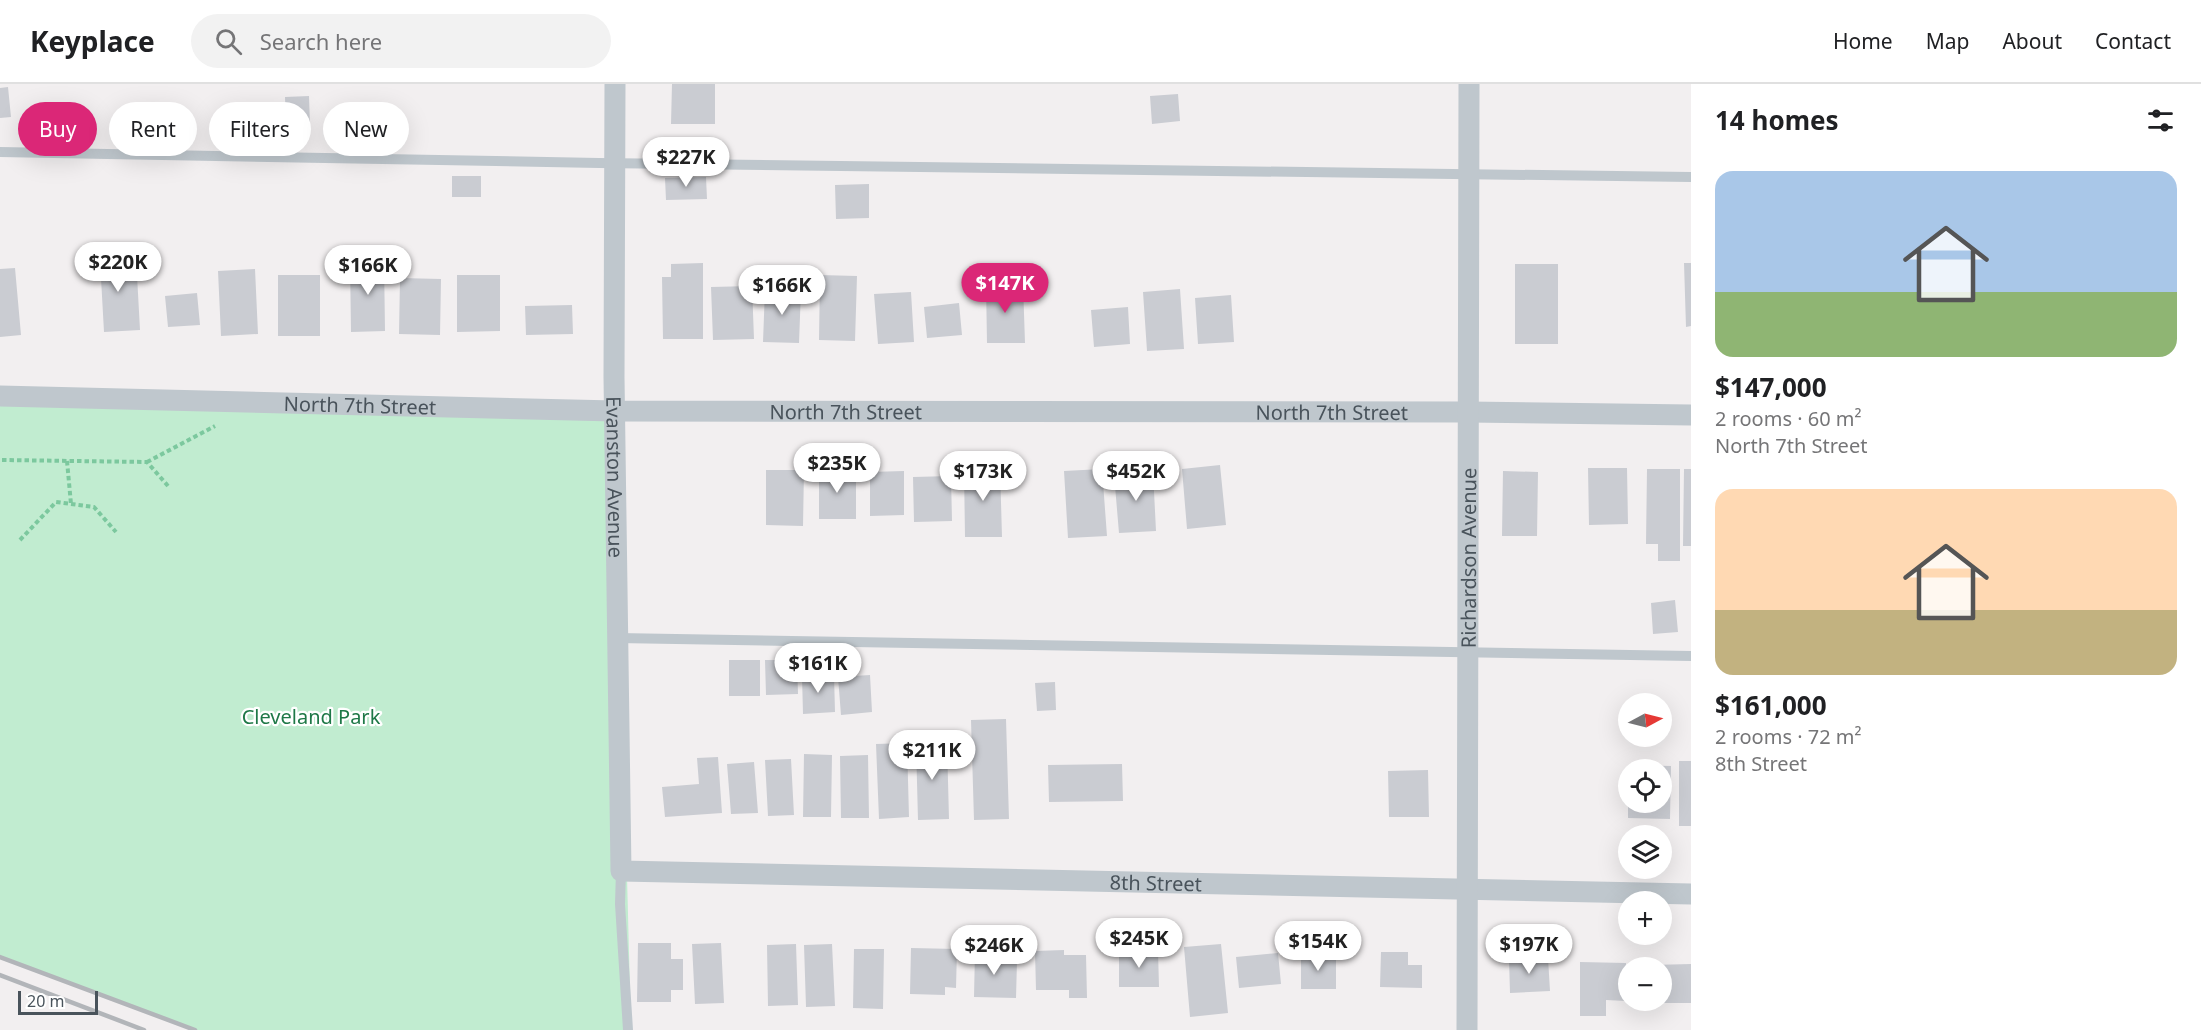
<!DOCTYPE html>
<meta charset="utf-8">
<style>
body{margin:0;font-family:"Noto Sans",sans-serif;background:#f2f2f2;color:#202124;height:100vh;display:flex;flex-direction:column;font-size:22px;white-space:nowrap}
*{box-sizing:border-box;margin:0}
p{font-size:20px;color:#757577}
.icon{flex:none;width:33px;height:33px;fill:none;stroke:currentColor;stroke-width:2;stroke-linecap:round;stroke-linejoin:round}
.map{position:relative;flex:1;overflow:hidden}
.panel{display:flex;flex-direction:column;background:#fff;width:510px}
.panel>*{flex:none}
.guide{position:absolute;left:18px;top:18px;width:570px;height:54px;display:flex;gap:12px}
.needle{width:39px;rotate:83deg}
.fabs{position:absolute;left:1618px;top:609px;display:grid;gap:12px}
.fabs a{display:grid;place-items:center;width:54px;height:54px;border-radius:50%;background:#fff;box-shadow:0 6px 24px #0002;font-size:30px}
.scale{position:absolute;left:18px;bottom:15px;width:80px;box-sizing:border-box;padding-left:6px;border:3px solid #49535b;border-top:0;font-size:16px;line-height:21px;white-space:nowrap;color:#49535b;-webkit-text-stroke:4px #fff;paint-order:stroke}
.price{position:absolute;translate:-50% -51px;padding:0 14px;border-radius:21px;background:#fff;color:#222;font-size:20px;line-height:39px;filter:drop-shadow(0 2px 3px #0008)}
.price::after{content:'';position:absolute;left:50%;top:36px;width:18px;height:14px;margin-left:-9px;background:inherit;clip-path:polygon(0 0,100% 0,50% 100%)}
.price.selected{background:#db2777;color:#fff}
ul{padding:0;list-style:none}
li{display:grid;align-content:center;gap:12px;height:318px;padding:0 24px}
li span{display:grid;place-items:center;height:186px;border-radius:18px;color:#555}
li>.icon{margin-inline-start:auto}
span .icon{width:108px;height:108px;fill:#fffc;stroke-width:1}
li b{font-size:26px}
h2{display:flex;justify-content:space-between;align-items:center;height:72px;padding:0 24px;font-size:26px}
.tag{padding:0 21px;border-radius:27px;background:#fff;box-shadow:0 6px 24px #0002;font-size:21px;line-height:54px}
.tag.selected{background:#db2777;color:#fff}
header{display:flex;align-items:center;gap:36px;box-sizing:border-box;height:84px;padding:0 30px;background:#fff;border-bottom:2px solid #e0e0e0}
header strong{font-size:28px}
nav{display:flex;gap:33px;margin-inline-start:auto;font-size:21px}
.search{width:420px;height:54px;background:#f2f2f2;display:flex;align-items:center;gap:15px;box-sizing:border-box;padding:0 21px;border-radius:33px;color:#757577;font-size:22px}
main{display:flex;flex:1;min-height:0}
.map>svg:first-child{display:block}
</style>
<header>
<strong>Keyplace</strong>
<div class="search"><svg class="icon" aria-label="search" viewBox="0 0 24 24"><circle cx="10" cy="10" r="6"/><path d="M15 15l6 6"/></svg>Search here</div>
<nav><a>Home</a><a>Map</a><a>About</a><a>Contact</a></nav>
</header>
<main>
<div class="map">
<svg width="1691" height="946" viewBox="0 0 1691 946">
<rect width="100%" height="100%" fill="#f2eff0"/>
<path fill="#c1ecd0" d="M0 312 615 327 631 946H193L0 873Z"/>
<path fill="#caccd2" d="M672 0H715V40H671Z
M8 3 11 33 0 34V4Z
M1178 10 1180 37 1152 40 1150 12Z
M309 12 310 41 286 42 285 13Z
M452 92H481V113H452Z
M706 93 707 115 666 116 665 94Z
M869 100V134L836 135 835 101Z
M136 173 140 246 104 248 101 194H92L91 175Z
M384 176 385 247 351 248 350 177Z
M703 179V255H663L662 193H671V180Z
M1684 179H1691V242L1686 243Z
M1515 180H1558V260H1515Z
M15 184 21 251 0 253V185Z
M255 185 258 250 221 252 218 187Z
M278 191H320V252H278Z
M457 191H500V247L457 248Z
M820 191 857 192 855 257 819 256Z
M400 194 441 195 440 251 399 250Z
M986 200H1023L1025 259H987Z
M752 202 754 255 713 256 711 203Z
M765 205 801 206 799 259 763 258Z
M1180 205 1184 265 1147 267 1143 208Z
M911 208 914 258 878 260 874 210Z
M197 209 200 241 168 243 165 212Z
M1231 211 1234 258 1198 260 1195 214Z
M959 219 962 251 927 254 924 223Z
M572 221 573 250 526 251 525 222Z
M1128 223 1130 260 1094 263 1091 226Z
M1220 381 1226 441 1187 445 1182 385Z
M1000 383 1002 453H965L964 384Z
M1588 384H1627L1628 440 1589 441Z
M1102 385 1107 452 1068 454 1064 387Z
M1647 385H1680V477H1658V460H1646Z
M1684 385H1691V462H1683Z
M766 386H804L803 442 766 441Z
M819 386H856V435H819Z
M904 387V431L870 432V388Z
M1153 387 1156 447 1119 449 1114 390Z
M1503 387 1538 388 1537 452H1502Z
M951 392 952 437 914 438 913 393Z
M1675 516 1678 548 1653 550 1651 519Z
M729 576H760V612H729Z
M765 576H797L798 610 766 611Z
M834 591 835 628 803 630 802 592Z
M870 591 872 628 841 631 838 593Z
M1055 598 1056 626 1037 627 1035 599Z
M1006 635 1009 735 974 736 971 636Z
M907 659 909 733 879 735 876 660Z
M947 659 949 735 918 736 916 660Z
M804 670 832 671 831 733H803Z
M868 671 869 734H841L840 672Z
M718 673 722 729 665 733 662 703 699 700 697 674Z
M791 675 794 731 768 732 765 676Z
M1679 677H1691V742H1679Z
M754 678 758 729 731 730 727 680Z
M1122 680 1123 717 1049 718 1048 681Z
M1629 681 1671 682 1670 735 1628 734V718H1662V686H1628Z
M1428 686 1429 733H1389L1388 687Z
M638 859H671V875H683V906H671V918H637Z
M721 859 724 919 695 920 692 860Z
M796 860 798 921 768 922 767 861Z
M832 860 835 922 806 923 804 861Z
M1221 860 1228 929 1190 933 1184 863Z
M911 864 957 865 956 904 945 903V911L910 910Z
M854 865H884L883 925 853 924Z
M1064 866V871H1086L1087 914H1069V906H1036L1035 867Z
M1119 866H1158L1159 903H1119Z
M975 867H998V877H1017L1016 914 974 913Z
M1381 868H1408V881H1422V904L1380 903Z
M1278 869 1281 900 1239 904 1236 873Z
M1301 871H1336V905H1301Z
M1548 874 1550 907 1510 909 1509 875Z
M1580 878 1626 879V917L1606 916V932H1580Z
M1691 880V919H1653V916H1662V884H1652V881Z"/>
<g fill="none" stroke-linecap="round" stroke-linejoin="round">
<path stroke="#7cc89e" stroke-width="4" stroke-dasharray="4.5 3" stroke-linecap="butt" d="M2 376 147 378 168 402
M67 377 71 420
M147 378 215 342
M20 456 56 418 94 423 116 448"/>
<path stroke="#bfc7cd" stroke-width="10" d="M0 68 599 79 1691 93
M617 554 1691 572
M621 787 620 820 628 946"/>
<g stroke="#bfc7cd" stroke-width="21">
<path id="s1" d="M615 0 614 293 621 787 1691 810"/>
<path id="s2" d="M0 312 615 327 1468 328 1691 331"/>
<path id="s3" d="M1467 946 1469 0"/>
</g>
<path stroke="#b2b5b9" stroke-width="4.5" d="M0 873 195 946
M0 891 144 946"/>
</g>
<g text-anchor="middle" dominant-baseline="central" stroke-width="4.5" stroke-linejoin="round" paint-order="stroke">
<g font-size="20" fill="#49535b" stroke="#fff">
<text stroke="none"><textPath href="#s2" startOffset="360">North 7th Street</textPath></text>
<text stroke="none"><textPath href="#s2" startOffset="846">North 7th Street</textPath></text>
<text stroke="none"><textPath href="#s2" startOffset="1332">North 7th Street</textPath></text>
<text stroke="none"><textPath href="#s1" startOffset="393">Evanston Avenue</textPath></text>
<text stroke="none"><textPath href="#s3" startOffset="472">Richardson Avenue</textPath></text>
<text stroke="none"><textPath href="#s1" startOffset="1322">8th Street</textPath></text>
</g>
<g font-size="20" fill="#1e7847" stroke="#fff">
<text x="311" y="632">Cleveland Park</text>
</g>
</g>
</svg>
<div class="fabs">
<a><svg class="needle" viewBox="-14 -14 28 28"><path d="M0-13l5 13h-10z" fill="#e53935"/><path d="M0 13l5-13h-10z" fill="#757577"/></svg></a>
<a><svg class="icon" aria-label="locate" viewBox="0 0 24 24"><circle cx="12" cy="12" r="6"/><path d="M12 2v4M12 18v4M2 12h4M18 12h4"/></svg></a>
<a><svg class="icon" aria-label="layers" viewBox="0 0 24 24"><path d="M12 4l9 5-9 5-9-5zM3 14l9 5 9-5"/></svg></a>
<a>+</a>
<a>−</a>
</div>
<div class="scale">20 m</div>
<b class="price" style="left:686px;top:104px">$227K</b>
<b class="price" style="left:118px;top:209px">$220K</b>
<b class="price" style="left:368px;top:212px">$166K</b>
<b class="price selected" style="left:1005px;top:230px">$147K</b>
<b class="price" style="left:782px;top:232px">$166K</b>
<b class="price" style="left:837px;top:410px">$235K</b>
<b class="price" style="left:983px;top:418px">$173K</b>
<b class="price" style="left:1136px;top:418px">$452K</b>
<b class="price" style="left:818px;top:610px">$161K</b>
<b class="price" style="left:932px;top:697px">$211K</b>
<b class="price" style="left:1139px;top:885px">$245K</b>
<b class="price" style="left:1318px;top:888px">$154K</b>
<b class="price" style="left:1529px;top:891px">$197K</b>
<b class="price" style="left:994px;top:892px">$246K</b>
<div class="guide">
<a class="tag selected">Buy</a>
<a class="tag">Rent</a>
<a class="tag">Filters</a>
<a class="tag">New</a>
</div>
</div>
<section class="panel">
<h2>14 homes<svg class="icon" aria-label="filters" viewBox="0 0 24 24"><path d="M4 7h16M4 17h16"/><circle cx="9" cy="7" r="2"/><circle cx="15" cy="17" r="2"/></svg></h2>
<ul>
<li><span style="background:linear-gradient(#a9c7e8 65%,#8fb573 0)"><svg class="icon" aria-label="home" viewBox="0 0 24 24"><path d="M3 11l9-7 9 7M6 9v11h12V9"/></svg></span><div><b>$147,000</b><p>2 rooms · 60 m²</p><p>North 7th Street</p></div></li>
<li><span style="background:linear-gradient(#ffd9b3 65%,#c2b280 0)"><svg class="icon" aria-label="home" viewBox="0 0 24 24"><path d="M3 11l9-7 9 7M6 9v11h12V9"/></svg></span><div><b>$161,000</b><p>2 rooms · 72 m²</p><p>8th Street</p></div></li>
</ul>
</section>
</main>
